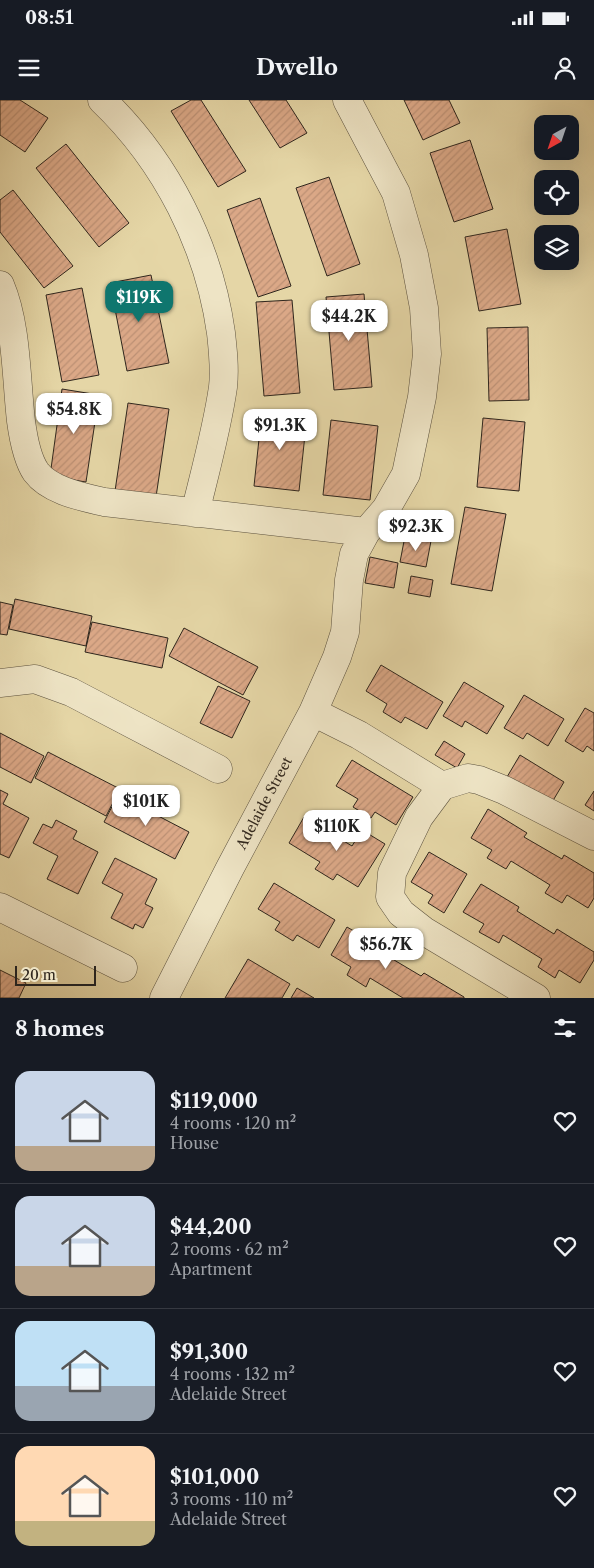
<!DOCTYPE html>
<meta charset="utf-8">
<style>
body{margin:0;font-family:"Libre Caslon Text",serif;background:#20242c;color:#f1f3f6;height:100vh;display:flex;flex-direction:column;font-size:19px;white-space:nowrap}
*{box-sizing:border-box;margin:0}
p{font-size:16px;color:#9ea1a6}
.icon{flex:none;width:28px;height:28px;fill:none;stroke:currentColor;stroke-width:2;stroke-linecap:round;stroke-linejoin:round}
.map{position:relative;height:898px;overflow:hidden}
.sheet{display:flex;flex-direction:column;background:#171b24;flex:1}
.sheet>*{flex:none}
.needle{width:32px;rotate:220deg}
.fabs{position:absolute;left:534px;top:15px;display:grid;gap:10px}
.fabs a{display:grid;place-items:center;width:45px;height:45px;border-radius:10px;background:#171b24;box-shadow:0 5px 20px #0002;font-size:25px}
.scale{position:absolute;left:15px;bottom:12px;width:81px;box-sizing:border-box;padding-left:5px;border:2px solid #2f261d;border-top:0;font-size:14px;line-height:18px;white-space:nowrap;color:#2f261d;-webkit-text-stroke:4px #eee4c5;paint-order:stroke}
.price{position:absolute;translate:-50% -42px;padding:0 11px;border-radius:10px;background:#fff;color:#222;font-size:16px;line-height:32px;filter:drop-shadow(0 1px 2px #0008)}
.price::after{content:'';position:absolute;left:50%;top:30px;width:15px;height:11px;margin-left:-8px;background:inherit;clip-path:polygon(0 0,100% 0,50% 100%)}
.price.on{background:#0f766e;color:#fff}
ul{padding:0;list-style:none}
li{display:flex;align-items:center;gap:15px;height:125px;padding:0 15px}
li+li{border-top:1px solid #363941}
li span{display:grid;place-items:center;flex:none;width:140px;height:100px;border-radius:15px;color:#555}
li>.icon{margin-inline-start:auto}
span .icon{width:60px;height:60px;fill:#fffc;stroke-width:1}
li b{font-size:21px}
h2{display:flex;justify-content:space-between;align-items:center;height:60px;padding:0 15px;font-size:21px}
.status{display:flex;justify-content:space-between;align-items:center;height:35px;padding:0 25px;background:#171b24;direction:ltr}
.status svg{height:14px;fill:currentColor}
header{display:flex;justify-content:space-between;align-items:center;height:65px;padding:0 15px;background:#171b24;font-size:22px;font-weight:700}
.map>svg:first-child{display:block}
</style>
<div class="status"><b>08:51</b><svg viewBox="0 0 49 12"><path d="M0 12V9h3v3zM5 12V6h3v6zM10 12V3h3v9zM15 12V0h3v12zM26 1h20v11H26zM47 4h2v5h-2z"/></svg></div>
<header><svg class="icon" aria-label="menu" viewBox="0 0 24 24"><path d="M4 6h16M4 12h16M4 18h16"/></svg>Dwello<svg class="icon" aria-label="person" viewBox="0 0 24 24"><circle cx="12" cy="8" r="4"/><path d="M4 21q1-7 8-7t8 7"/></svg></header>
<div class="map">
<svg width="594" height="898" viewBox="0 0 594 898">
<defs>
<pattern id="building-hatch" width="6" height="6" patternUnits="userSpaceOnUse" patternTransform="scale(1.25)"><rect width="6" height="6" fill="#dba887"/><path d="M-1 1l2-2M0 6l6-6M5 7l2-2" fill="none" stroke="#bc9074"/></pattern>
</defs>
<rect width="100%" height="100%" fill="#e5d6a6"/>
<filter id="stains"><feTurbulence type="fractalNoise" baseFrequency=".004" numOctaves="4"/><feColorMatrix values="0 0 0 0 .2 0 0 0 0 .09 0 0 0 0 .02 0 0 0 .5 -.17"/></filter>
<radialGradient id="worn" r=".72"><stop offset=".6" stop-color="#630" stop-opacity="0"/><stop offset="1" stop-color="#630" stop-opacity=".3"/></radialGradient>
<path fill="url(#building-hatch)" stroke="#2f261d" d="M0 0H20L48 18 25 52 0 35Z
M191 0H201L246 71 218 87 171 11Z
M249 0H286L307 33 280 48Z
M404 0H449L460 23 423 40Z
M470 40 493 109 454 122 430 53Z
M66 44 129 123 99 147 36 68Z
M329 77 360 164 327 176 296 88Z
M13 90 73 166 44 188 0 132V100Z
M260 98 291 186 258 197 227 110Z
M507 129 521 204 479 211 465 137Z
M151 175 169 263 127 271 110 183Z
M82 188 99 275 62 282 46 195Z
M364 194 372 287 334 290 326 197Z
M292 200 300 293 264 296 256 202Z
M528 227 529 300 489 301 487 228Z
M62 289 99 295 86 382 50 376Z
M128 303 169 309 156 397 115 391Z
M262 311 307 316 299 391 254 386Z
M483 318 525 322 519 391 477 387Z
M331 320 378 326 370 400 323 395Z
M465 407 506 414 492 491 451 484Z
M405 436 431 441 426 467 400 462Z
M370 457 398 463 394 488 365 483Z
M411 476 433 480 430 497 408 493Z
M15 499 92 516 86 546 9 529Z
M0 502 13 505 7 535 0 534Z
M92 522 168 538 162 568 85 552Z
M184 528 258 567 243 595 169 556Z
M381 565 443 602 427 629 405 617 401 623 383 612 387 604 366 591Z
M464 582 504 606 487 634 465 621 462 627 443 616Z
M218 586 250 601 232 638 200 623Z
M524 595 564 619 548 646 527 633 523 639 504 628Z
M585 608 594 613V651L587 646 583 652 565 641Z
M0 633 44 656 31 683 0 667Z
M444 641 465 654 457 668 435 655Z
M48 652 120 689 106 716 35 678Z
M520 655 564 682 551 704 507 677Z
M352 660 413 697 396 725 375 712 371 718 353 707 358 699 336 686Z
M0 690 8 694 3 704 29 718 9 758 0 754Z
M594 691V711L585 705Z
M118 695 189 732 175 759 104 722Z
M488 709 527 733 524 737 562 759 564 755 594 773V798L588 808 567 795 562 803 545 793 550 785 511 761 506 769 487 758 492 750 471 738Z
M304 717 352 746 362 730 385 744 358 787 337 774 333 780 315 769 320 762 289 743Z
M56 720 77 731 73 739 98 752 78 794 47 779 58 756 33 743 43 724 52 728Z
M429 752 467 774 444 813 428 803 433 795 411 782Z
M115 758 157 779 145 804 153 808 143 828 135 824 133 829 111 818 123 794 102 783Z
M274 783 335 820 319 848 297 835 293 841 275 830 280 822 258 809Z
M481 784 519 807 517 811 554 834 557 829 594 852V860L580 883 559 870 555 878 538 867 542 859 503 835 499 843 479 832 484 824 463 812Z
M347 827 386 850 384 854 421 876 424 873 464 897V898H403L370 878 366 887 347 875 351 867 331 855Z
M248 859 290 884 282 898H225Z
M0 870 26 883 19 898H0Z
M297 888 314 898H291Z"/>
<g fill="none" stroke-linecap="round" stroke-linejoin="round">
<g stroke="#5c523f" stroke-width="29">
<path id="minor" d="M102 0C166 61 209 146 221 233 223 251 225 269 223 287 217 329 205 372 195 413
M0 185C17 225 16 278 21 321 23 336 27 359 36 372 50 391 83 397 104 402L366 432
M0 583 35 579 71 592 218 669
M313 612 359 635 442 686
M0 807 123 868
M164 898 230 768 313 612 337 557 345 532 349 480 354 454 366 432 386 409 406 374 422 297 427 254 424 208 414 155 396 93 347 0
M536 898 424 831 401 813 390 797 392 773 419 717 442 686 468 678 479 680 504 690 594 736"/>
</g>
<use href="#minor" stroke="#eee4c5" stroke-width="28"/>
</g>
<g text-anchor="middle" dominant-baseline="central" stroke-width="4" stroke-linejoin="round" paint-order="stroke">
<g font-size="14" fill="#2f261d" stroke="#eee4c5">
<text transform="translate(264 703) rotate(-62)">Adelaide Street</text>
</g>
</g>
<rect width="100%" height="100%" filter="url(#stains)"/>
<rect width="100%" height="100%" fill="url(#worn)"/>
</svg>
<div class="fabs">
<a><svg class="needle" viewBox="-14 -14 28 28"><path d="M0-13l5 13h-10z" fill="#e53935"/><path d="M0 13l5-13h-10z" fill="#9ea1a6"/></svg></a>
<a><svg class="icon" aria-label="locate" viewBox="0 0 24 24"><circle cx="12" cy="12" r="6"/><path d="M12 2v4M12 18v4M2 12h4M18 12h4"/></svg></a>
<a><svg class="icon" aria-label="layers" viewBox="0 0 24 24"><path d="M12 4l9 5-9 5-9-5zM3 14l9 5 9-5"/></svg></a>
</div>
<div class="scale">20 m</div>
<b class="price on" style="left:139px;top:223px">$119K</b>
<b class="price" style="left:349px;top:242px">$44.2K</b>
<b class="price" style="left:74px;top:335px">$54.8K</b>
<b class="price" style="left:280px;top:351px">$91.3K</b>
<b class="price" style="left:416px;top:452px">$92.3K</b>
<b class="price" style="left:146px;top:727px">$101K</b>
<b class="price" style="left:337px;top:752px">$110K</b>
<b class="price" style="left:386px;top:870px">$56.7K</b>
</div>
<section class="sheet">
<h2>8 homes<svg class="icon" aria-label="filters" viewBox="0 0 24 24"><path d="M4 7h16M4 17h16"/><circle cx="9" cy="7" r="2"/><circle cx="15" cy="17" r="2"/></svg></h2>
<ul>
<li><span style="background:linear-gradient(#c9d6e8 75%,#b9a48a 0)"><svg class="icon" aria-label="home" viewBox="0 0 24 24"><path d="M3 11l9-7 9 7M6 9v11h12V9"/></svg></span><div><b>$119,000</b><p>4 rooms · 120 m²</p><p>House</p></div><svg class="icon" aria-label="heart" viewBox="0 0 24 24"><path d="M12 20l-8-8c-3-5 5-10 8-4 3-6 11-1 8 4z"/></svg></li>
<li><span style="background:linear-gradient(#c9d6e8 70%,#b9a48a 0)"><svg class="icon" aria-label="home" viewBox="0 0 24 24"><path d="M3 11l9-7 9 7M6 9v11h12V9"/></svg></span><div><b>$44,200</b><p>2 rooms · 62 m²</p><p>Apartment</p></div><svg class="icon" aria-label="heart" viewBox="0 0 24 24"><path d="M12 20l-8-8c-3-5 5-10 8-4 3-6 11-1 8 4z"/></svg></li>
<li><span style="background:linear-gradient(#bfe0f5 65%,#9aa5b1 0)"><svg class="icon" aria-label="home" viewBox="0 0 24 24"><path d="M3 11l9-7 9 7M6 9v11h12V9"/></svg></span><div><b>$91,300</b><p>4 rooms · 132 m²</p><p>Adelaide Street</p></div><svg class="icon" aria-label="heart" viewBox="0 0 24 24"><path d="M12 20l-8-8c-3-5 5-10 8-4 3-6 11-1 8 4z"/></svg></li>
<li><span style="background:linear-gradient(#ffd9b3 75%,#c2b280 0)"><svg class="icon" aria-label="home" viewBox="0 0 24 24"><path d="M3 11l9-7 9 7M6 9v11h12V9"/></svg></span><div><b>$101,000</b><p>3 rooms · 110 m²</p><p>Adelaide Street</p></div><svg class="icon" aria-label="heart" viewBox="0 0 24 24"><path d="M12 20l-8-8c-3-5 5-10 8-4 3-6 11-1 8 4z"/></svg></li>
</ul>
</section>
